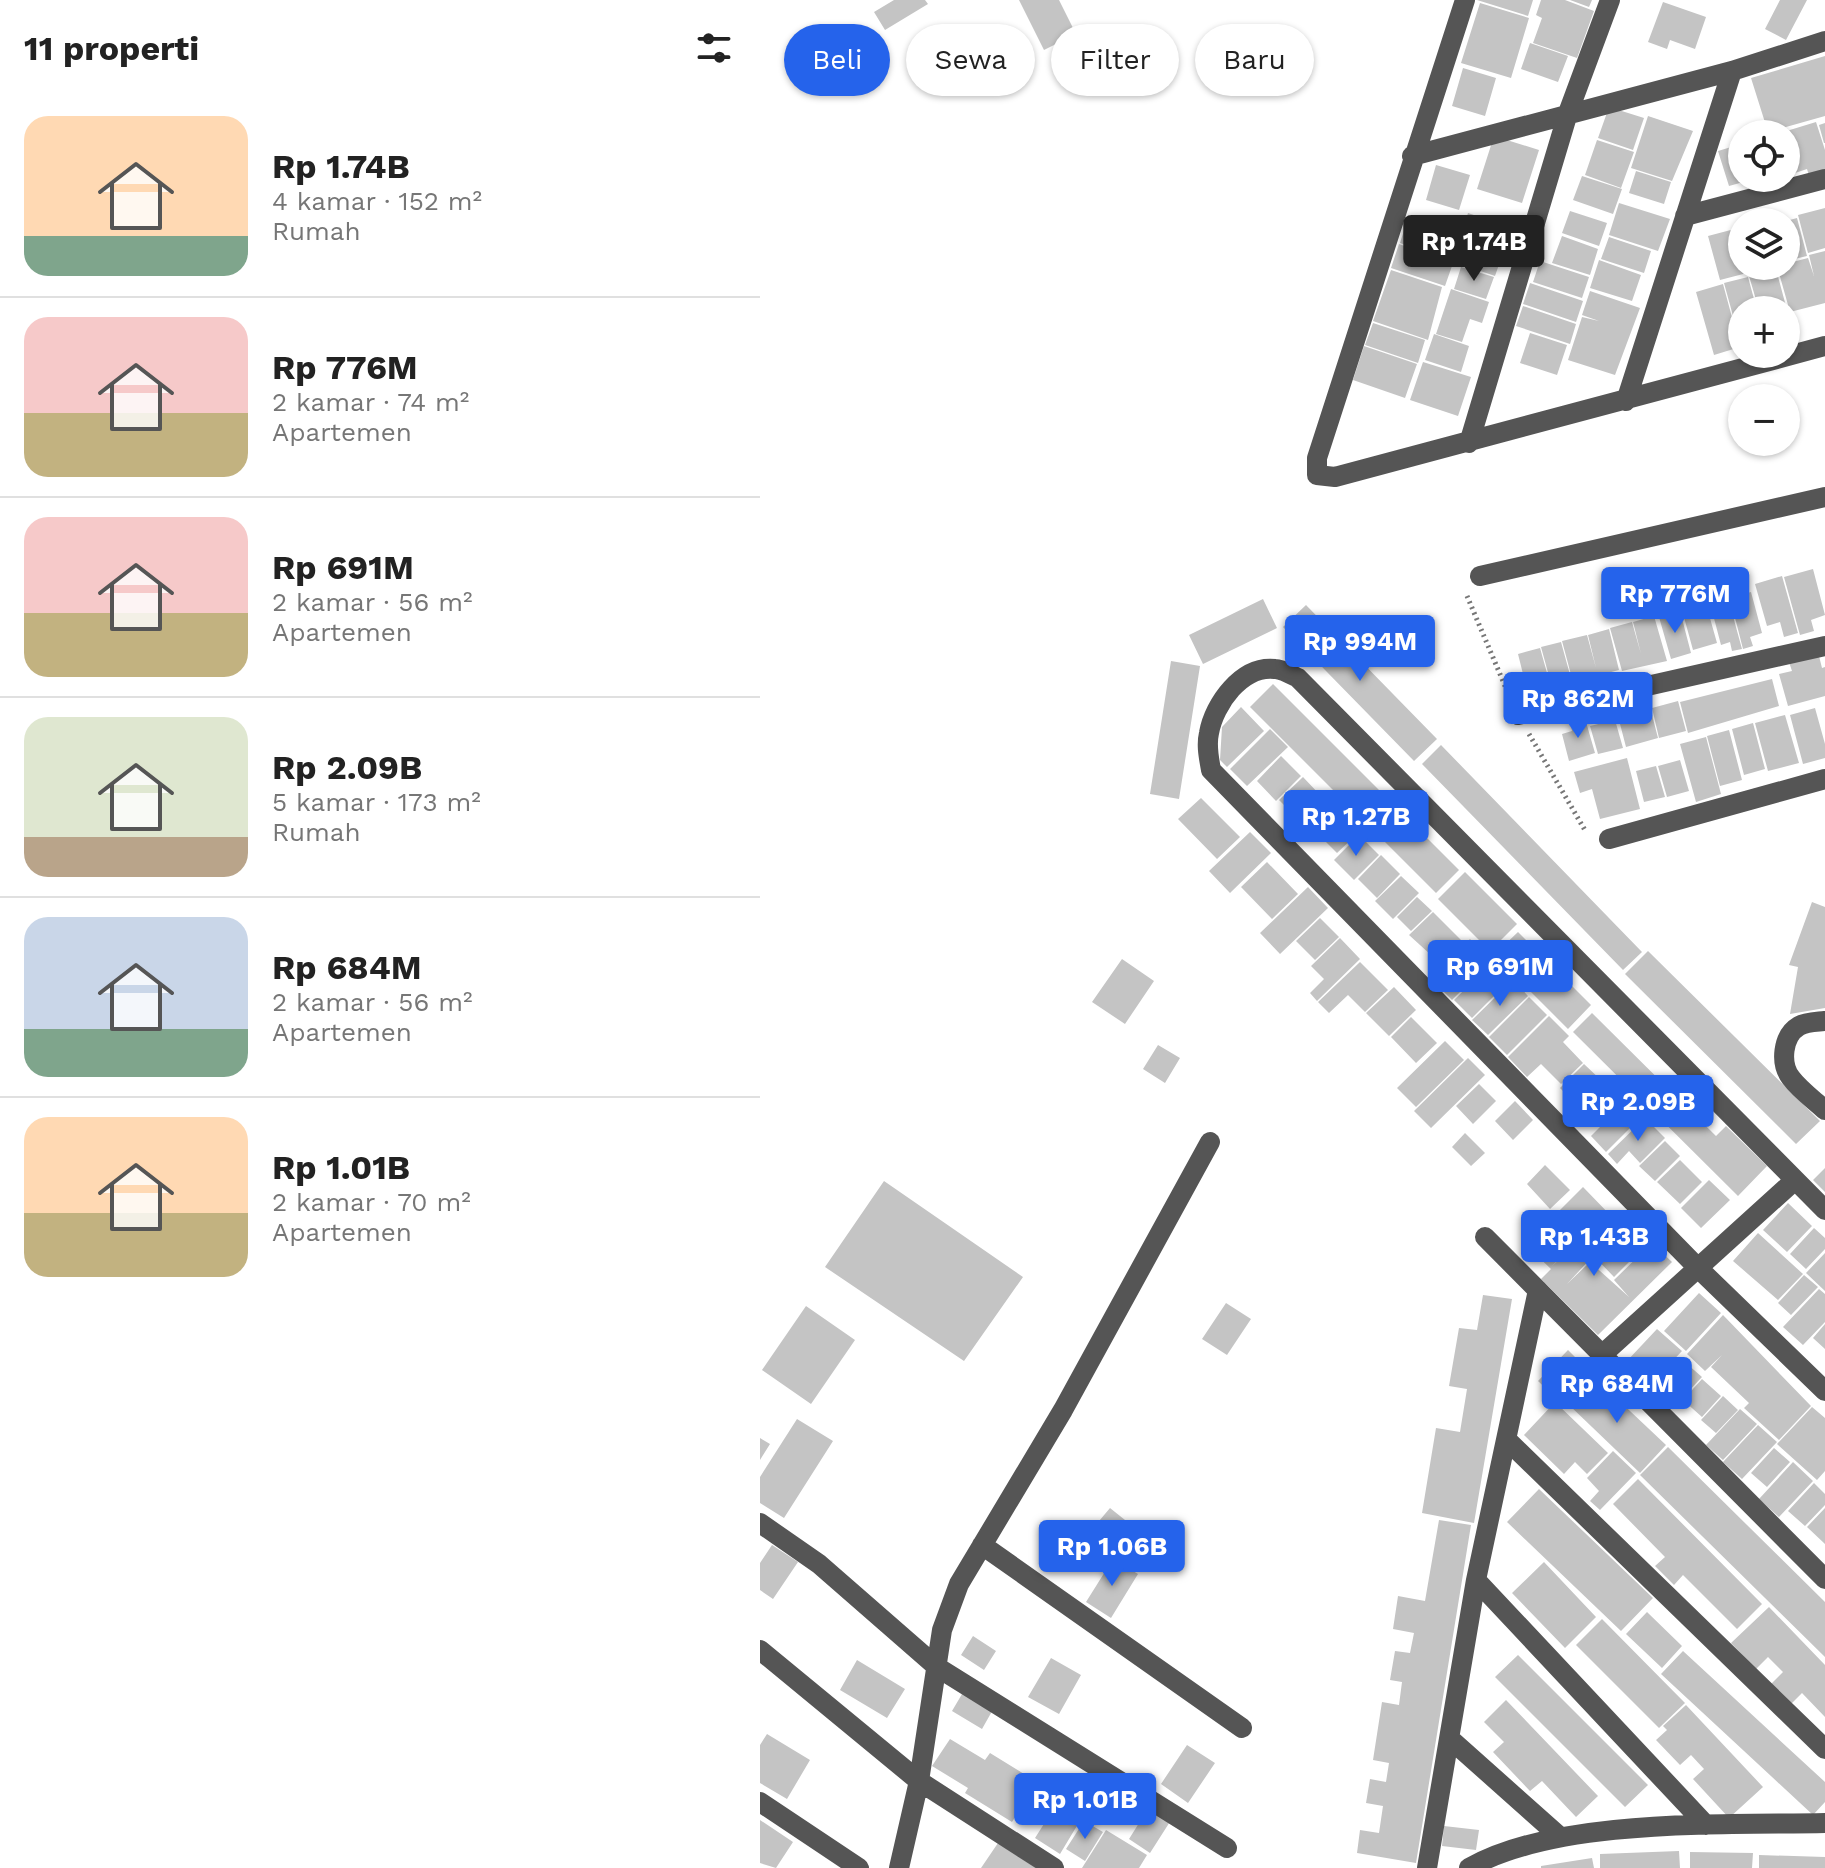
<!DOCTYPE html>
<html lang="id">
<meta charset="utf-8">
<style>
body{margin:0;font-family:"Work Sans",sans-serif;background:#f6f6f6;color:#222;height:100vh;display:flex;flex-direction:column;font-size:30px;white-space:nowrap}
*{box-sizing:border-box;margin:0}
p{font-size:26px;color:#767676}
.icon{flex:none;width:44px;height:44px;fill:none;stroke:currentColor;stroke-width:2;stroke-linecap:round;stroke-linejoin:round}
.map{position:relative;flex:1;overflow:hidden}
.details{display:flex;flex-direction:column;background:#fff;width:760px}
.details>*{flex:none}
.top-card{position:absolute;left:24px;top:24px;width:760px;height:72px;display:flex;gap:16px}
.fabs{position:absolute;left:968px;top:120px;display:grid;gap:16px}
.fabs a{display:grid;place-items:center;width:72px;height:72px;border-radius:50%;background:#fff;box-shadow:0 2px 6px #0004;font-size:40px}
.price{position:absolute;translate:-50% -68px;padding:0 18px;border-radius:8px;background:#2563eb;color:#fff;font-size:26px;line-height:52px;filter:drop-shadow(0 2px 4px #0008)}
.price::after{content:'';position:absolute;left:50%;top:48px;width:24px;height:18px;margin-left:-12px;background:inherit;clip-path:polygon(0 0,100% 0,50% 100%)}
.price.active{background:#222;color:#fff}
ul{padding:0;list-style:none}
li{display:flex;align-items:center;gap:24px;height:200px;padding:0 24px}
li+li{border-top:2px solid #e0e0e0}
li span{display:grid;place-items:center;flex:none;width:224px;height:160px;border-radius:24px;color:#555}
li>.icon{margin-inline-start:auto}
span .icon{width:96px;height:96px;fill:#fffc;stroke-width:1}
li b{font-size:34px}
h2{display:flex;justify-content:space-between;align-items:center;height:96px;padding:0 24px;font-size:34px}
.tag{padding:0 28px;border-radius:36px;background:#fff;box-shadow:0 2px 6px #0004;font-size:28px;line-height:72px}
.tag.active{background:#2563eb;color:#fff}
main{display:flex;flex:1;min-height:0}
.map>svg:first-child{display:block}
</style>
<main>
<section class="details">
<h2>11 properti<svg class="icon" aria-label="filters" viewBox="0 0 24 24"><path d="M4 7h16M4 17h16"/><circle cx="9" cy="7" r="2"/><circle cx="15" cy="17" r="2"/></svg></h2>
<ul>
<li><span style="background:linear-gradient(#ffd9b3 75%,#7fa58c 0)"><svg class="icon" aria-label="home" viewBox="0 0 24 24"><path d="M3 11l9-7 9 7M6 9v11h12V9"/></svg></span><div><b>Rp 1.74B</b><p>4 kamar · 152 m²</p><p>Rumah</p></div></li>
<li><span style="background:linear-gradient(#f6c9c9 60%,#c2b280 0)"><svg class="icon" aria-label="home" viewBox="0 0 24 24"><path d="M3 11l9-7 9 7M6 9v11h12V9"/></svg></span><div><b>Rp 776M</b><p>2 kamar · 74 m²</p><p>Apartemen</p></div></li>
<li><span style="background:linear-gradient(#f6c9c9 60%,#c2b280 0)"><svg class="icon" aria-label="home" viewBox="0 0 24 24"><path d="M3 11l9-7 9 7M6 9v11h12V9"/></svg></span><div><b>Rp 691M</b><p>2 kamar · 56 m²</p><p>Apartemen</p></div></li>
<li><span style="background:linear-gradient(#dfe7d0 75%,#b9a48a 0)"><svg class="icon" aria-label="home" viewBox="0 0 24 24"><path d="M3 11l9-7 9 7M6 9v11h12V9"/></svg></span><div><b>Rp 2.09B</b><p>5 kamar · 173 m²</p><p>Rumah</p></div></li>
<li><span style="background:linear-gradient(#c9d6e8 70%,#7fa58c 0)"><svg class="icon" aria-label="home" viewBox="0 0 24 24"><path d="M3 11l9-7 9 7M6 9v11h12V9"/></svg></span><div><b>Rp 684M</b><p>2 kamar · 56 m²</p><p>Apartemen</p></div></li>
<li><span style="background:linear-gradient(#ffd9b3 60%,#c2b280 0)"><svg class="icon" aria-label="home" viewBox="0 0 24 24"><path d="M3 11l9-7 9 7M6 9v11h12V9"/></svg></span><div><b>Rp 1.01B</b><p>2 kamar · 70 m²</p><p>Apartemen</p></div></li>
</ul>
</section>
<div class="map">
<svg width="1065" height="1868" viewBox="0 0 1065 1868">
<rect width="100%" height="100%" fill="#fff"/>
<path fill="#c4c4c4" d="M134 0H165L168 4 125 30 114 12Z
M259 0H299L316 34 284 50Z
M717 0H773L768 16Z
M781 0H805L834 11 817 58 773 43 782 18 776 15Z
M810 0H832L829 7Z
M1020 0H1047L1026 40 1005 29Z
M903 2 946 17 935 49 910 40 907 49 888 42Z
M720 3 769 18 751 78 701 63Z
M770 43 808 56 798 82 761 69Z
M1065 56V116L1008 132 991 78Z
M703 68 736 78 725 116 692 106Z
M849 107 884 118 873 150 838 138Z
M888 116 933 131 912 181 871 168Z
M1056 122 1065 150V178L1051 182 1047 169 1026 176V134L1020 133Z
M1065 123V143H1064L1059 125Z
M734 136 779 150 762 203 717 189Z
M837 140 874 152 861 188 825 175Z
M981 144 982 178H1022L1025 188 999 196 994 179 969 186 958 151Z
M676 165 710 175 699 210 666 200Z
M876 171 911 182 904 204 869 193Z
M822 176 862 189 853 214 813 200Z
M859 203 910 219 898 251 849 235Z
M1065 208V248L1048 253 1038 215Z
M810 211 847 223 839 246 802 233Z
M708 213 755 229 748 251 701 235Z
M1037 218 1047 256 1026 261V221Z
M647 221 698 238 691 260 640 243Z
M982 227V247L977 237 982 266 987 273 960 280 948 236Z
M802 236 838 249 830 275 792 263Z
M849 237 891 251 884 273 841 259Z
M708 242 743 253 735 276 700 264Z
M639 244 693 263 685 286 631 268Z
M1065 251V303L1030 312 1017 266 1048 258 1054 276 1049 255Z
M839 260 881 275 872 301 830 288Z
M780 261 829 277 822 298 773 282Z
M986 266H1010V267L988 273Z
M701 267 734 277 726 299 694 289Z
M1016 269 1027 310H999L989 276Z
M631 270 682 287 668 340 613 321Z
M988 277 997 310H982L981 345 964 283Z
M770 283 823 301 816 322 763 304Z
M963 284 980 347 954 355 936 292Z
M691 289 729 302 722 323 710 319 702 342 676 334Z
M830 291 880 308 855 375 808 360 822 317 839 321 822 315Z
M763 306 816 324 810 344 756 326Z
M1026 310 1033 333 1026 335Z
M613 323 665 340 658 363 605 345Z
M770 333 807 345 797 375 760 363Z
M674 334 709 346 701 372 665 360Z
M604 346 657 364 645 398 593 380Z
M663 362 711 377 698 416 650 400Z
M1053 569 1065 615 1051 620 1054 631 1040 635 1024 577Z
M1022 576 1038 633 1024 637 1020 622 1007 626 995 584Z
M991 592 1002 633 990 637 993 646 983 649 970 598Z
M968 598 982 649 972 651 970 642 961 645 950 603Z
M503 599 517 628 443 664 429 635Z
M946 604 957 643 933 650 922 610Z
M546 605 677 739 654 761 523 627Z
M920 611 931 653 911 659 899 617Z
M894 616 907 661 862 671 850 628 872 622 881 654 873 622Z
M849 629 859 670 813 682 802 641 827 635 836 668 828 635Z
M801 642 812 682 792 687 781 647Z
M780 648 791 687 768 694 758 654Z
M1058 652 1062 668 1065 667V696L1028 706 1019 674 1032 671 1028 659Z
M411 661 440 666 419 799 390 794Z
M1012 679 1019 706 928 733 920 702Z
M513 684 699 870 676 893 490 707Z
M918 701 926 731 899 738 892 708Z
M481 707 504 731 467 767 460 760 462 727Z
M1055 708 1065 744V758L1043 764 1030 715Z
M891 711 898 738 866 747 859 720Z
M824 715 835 753 809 761 802 734 812 731 810 719Z
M1025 715 1039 763 1008 771 995 723Z
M855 720 863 748 838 754 830 726Z
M993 723 1005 769 984 775 972 729Z
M510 729 528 747 487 786 470 769Z
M969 730 982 780 960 786 947 736Z
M946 737 961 794 936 802 920 744Z
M681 745 882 952 863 970 662 764Z
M521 756 541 776 516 801 497 781Z
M867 758 880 809 840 819 832 789 820 793 814 772Z
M920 760 929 791 907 797 898 766Z
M896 766 905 797 884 802 876 771Z
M543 777 561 796 538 819 519 800Z
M562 797 580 815 556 839 537 822Z
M441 798 480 837 457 859 418 819Z
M582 817 598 833 577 853 561 837Z
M490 832 511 853 470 893 449 871Z
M599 835 619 855 594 880 574 860Z
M621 855 640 874 617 898 598 879Z
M507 862 538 894 512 919 481 887Z
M705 872 757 924 730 951 678 899Z
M641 876 659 893 633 919 615 901Z
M548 887 568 908 520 954 500 933Z
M657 897 672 911 651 931 637 917Z
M1052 902 1065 907V1008L1030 1014 1038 967 1029 965Z
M673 912 704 943 682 965 649 935Z
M560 918 579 937 555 960 536 941Z
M758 932 831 1005 808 1029 734 955Z
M580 938 600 959 557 1001 550 993 564 979 551 966Z
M710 939 731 961 692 1000 670 978Z
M888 951 1060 1121 1036 1144 865 974Z
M362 959 394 981 365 1024 332 1002Z
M734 961 751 979 712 1018 694 1000Z
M600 962 628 990 605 1012 588 995 569 1013 558 1002Z
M753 980 768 996 728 1035 712 1020Z
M634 987 656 1010 629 1036 606 1013Z
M769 997 787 1015 747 1055 729 1037Z
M832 1013 956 1136 966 1126 1007 1166 978 1196 813 1032Z
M789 1016 809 1036 803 1042 823 1063 801 1084 781 1064 767 1077 748 1057Z
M651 1017 677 1043 656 1063 631 1037Z
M685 1041 704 1060 656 1107 637 1088Z
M398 1045 420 1058 405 1083 383 1069Z
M708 1058 725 1075 671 1128 654 1111Z
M824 1064 843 1082 818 1106 800 1088Z
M719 1084 736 1101 713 1124 696 1106Z
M844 1084 863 1102 840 1125 821 1106Z
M755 1101 773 1120 753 1140 735 1121Z
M865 1102 881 1117 846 1152 831 1136Z
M885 1118 905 1138 880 1163 869 1151 857 1164 848 1154Z
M705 1133 725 1153 711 1166 692 1147Z
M905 1141 920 1156 895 1181 879 1166Z
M920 1160 942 1182 920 1204 897 1182Z
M785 1165 810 1190 790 1209 767 1184Z
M1065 1168V1192L1053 1180Z
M949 1180 970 1200 941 1228 921 1208Z
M124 1181 263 1277 204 1361 65 1267Z
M823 1187 855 1220 831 1244 799 1211Z
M1028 1203 1052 1226 1027 1252 1003 1230Z
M797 1221 817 1241 792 1266 818 1243 832 1257 807 1284 830 1262 869 1297 854 1280 892 1243 912 1262 838 1335 781 1279 791 1269 769 1248Z
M858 1221 884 1247 854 1277 828 1250Z
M1054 1228 1065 1238V1249L1046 1269 1030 1254Z
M998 1233 1043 1274 1018 1300 973 1261Z
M1065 1253V1291L1046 1273Z
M1044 1275 1058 1287 1031 1315 1018 1303Z
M1059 1289 1065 1294V1322L1043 1345 1023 1327Z
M939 1293 961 1313 926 1351 904 1331Z
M723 1295 752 1299 714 1523 662 1513 676 1428 700 1432 707 1389 689 1386 699 1328 717 1330Z
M466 1303 491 1319 467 1355 442 1339Z
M46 1306 95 1340 51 1404 2 1370Z
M963 1315 1051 1406 1019 1440 984 1408 989 1403 951 1367 962 1355 945 1371 927 1354Z
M1065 1324V1349L1053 1338Z
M897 1329 922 1351 890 1385 866 1362Z
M808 1350 831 1373 802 1404 778 1381Z
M919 1357 942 1377 922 1398 900 1377Z
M834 1377 906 1445 880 1473 808 1404Z
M942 1379 961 1396 942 1417 923 1400Z
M963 1396 978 1410 956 1433 941 1420Z
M795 1402 848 1453 827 1474 815 1462 804 1474 764 1435Z
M1052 1407 1065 1418V1471L1057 1480 1017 1444Z
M980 1409 997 1424 963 1460 946 1445Z
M37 1419 73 1441 24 1518 0 1503V1477Z
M998 1425 1017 1442 982 1479 963 1462Z
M0 1438 10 1444 0 1460Z
M908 1447 1065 1602V1657L880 1475Z
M1014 1448 1030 1462 1007 1487 991 1473Z
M853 1451 876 1473 840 1510 830 1501 839 1491 827 1478Z
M1033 1462 1053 1481 1019 1517 999 1499Z
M878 1479 1002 1604 977 1629 923 1575 914 1585 895 1566 905 1557 853 1504Z
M1054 1483 1065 1494V1505L1045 1526 1028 1511Z
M779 1489 893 1598 861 1631 747 1522Z
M350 1508 375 1528 354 1554 329 1533Z
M1065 1508V1544L1047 1527Z
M679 1520 711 1525 656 1863 597 1853 600 1830 619 1833 623 1806 606 1803 610 1779 626 1782 629 1763 613 1760 622 1702 639 1705 642 1682 630 1680 635 1651 650 1653 654 1633 633 1629 638 1596 665 1601Z
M12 1545 38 1562 13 1599 0 1590V1563Z
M353 1559 378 1574 351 1618 326 1602Z
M784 1562 836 1617 805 1648 752 1593Z
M1009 1607 1065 1665V1717L1042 1693 1031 1704 1011 1684 1023 1672 1008 1657 996 1669 971 1643Z
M887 1612 922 1646 902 1668 866 1634Z
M842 1619 925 1703 899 1728 816 1645Z
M213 1636 236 1651 224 1670 201 1655Z
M923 1651 1065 1782V1802L1053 1815 901 1674Z
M758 1655 888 1785 865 1807 735 1677Z
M291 1658 321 1675 299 1714 268 1697Z
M97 1660 145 1689 127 1718 80 1690Z
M205 1689 235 1706 222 1729 192 1711Z
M746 1700 838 1796 816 1817 782 1781 770 1791 733 1752 744 1742 724 1722Z
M926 1705 1003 1787 969 1818 933 1779 944 1769 931 1755 920 1765 896 1740 907 1730 903 1726Z
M7 1734 50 1760 27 1799 0 1783V1745Z
M190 1739 225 1760 230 1753 277 1782 252 1822 205 1793 208 1788 172 1766Z
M427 1745 455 1763 428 1803 401 1784Z
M303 1794 327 1809 300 1854 275 1838Z
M391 1804 413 1817 390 1853 369 1839Z
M0 1820 33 1842 16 1868 0 1863Z
M324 1821 343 1832 325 1861 306 1849Z
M684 1826 719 1830 716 1850 682 1846Z
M346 1830 387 1855 379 1868H322Z
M238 1843 276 1868H221Z
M919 1851 920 1868H840V1854Z
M930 1852 993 1853 992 1868H930Z
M999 1855 1065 1857V1868H999Z
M832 1858 834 1868H781V1866Z"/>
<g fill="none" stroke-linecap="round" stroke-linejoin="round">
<path stroke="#777" stroke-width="5" stroke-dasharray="2 4" stroke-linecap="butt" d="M707 596 748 693
M769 734 826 832"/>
<path stroke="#555" stroke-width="20" d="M705 0 557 458V475L575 477 1065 346
M652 156 972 71 1065 41
M925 216 1065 179
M866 401 972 71
M709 443 808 113 850 0
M720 576 1065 497
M758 715 1065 646
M849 839 1065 779
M1065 1021C1057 1022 1046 1022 1039 1026 1022 1036 1020 1064 1031 1078 1040 1090 1054 1100 1065 1110
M1065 1210 538 678C532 675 522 669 515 669 482 665 454 704 449 733 446 746 449 758 451 770L936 1266 1065 1391
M725 1237 1065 1579
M844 1353 1035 1180
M746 1439 1065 1749
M0 1523 59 1564 177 1667 467 1848
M222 1545 482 1728
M716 1580 946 1825
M0 1650 159 1781 139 1868
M689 1738 799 1836
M0 1802 99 1868
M294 1868 159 1781 182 1630 199 1584 303 1410 450 1142
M667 1868 716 1580 778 1290
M709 1868C797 1818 963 1825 1065 1823"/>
</g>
</svg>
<div class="fabs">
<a><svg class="icon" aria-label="locate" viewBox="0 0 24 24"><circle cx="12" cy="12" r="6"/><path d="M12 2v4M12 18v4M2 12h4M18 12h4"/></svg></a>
<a><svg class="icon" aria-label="layers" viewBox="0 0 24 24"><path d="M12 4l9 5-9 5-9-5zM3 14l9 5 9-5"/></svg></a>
<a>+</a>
<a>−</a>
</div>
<b class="price active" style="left:714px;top:283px">Rp 1.74B</b>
<b class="price" style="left:915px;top:635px">Rp 776M</b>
<b class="price" style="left:600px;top:683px">Rp 994M</b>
<b class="price" style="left:818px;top:740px">Rp 862M</b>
<b class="price" style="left:596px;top:858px">Rp 1.27B</b>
<b class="price" style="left:740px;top:1008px">Rp 691M</b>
<b class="price" style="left:878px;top:1143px">Rp 2.09B</b>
<b class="price" style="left:834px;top:1278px">Rp 1.43B</b>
<b class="price" style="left:857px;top:1425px">Rp 684M</b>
<b class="price" style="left:352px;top:1588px">Rp 1.06B</b>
<b class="price" style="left:325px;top:1841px">Rp 1.01B</b>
<div class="top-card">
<a class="tag active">Beli</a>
<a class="tag">Sewa</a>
<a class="tag">Filter</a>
<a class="tag">Baru</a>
</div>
</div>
</main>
